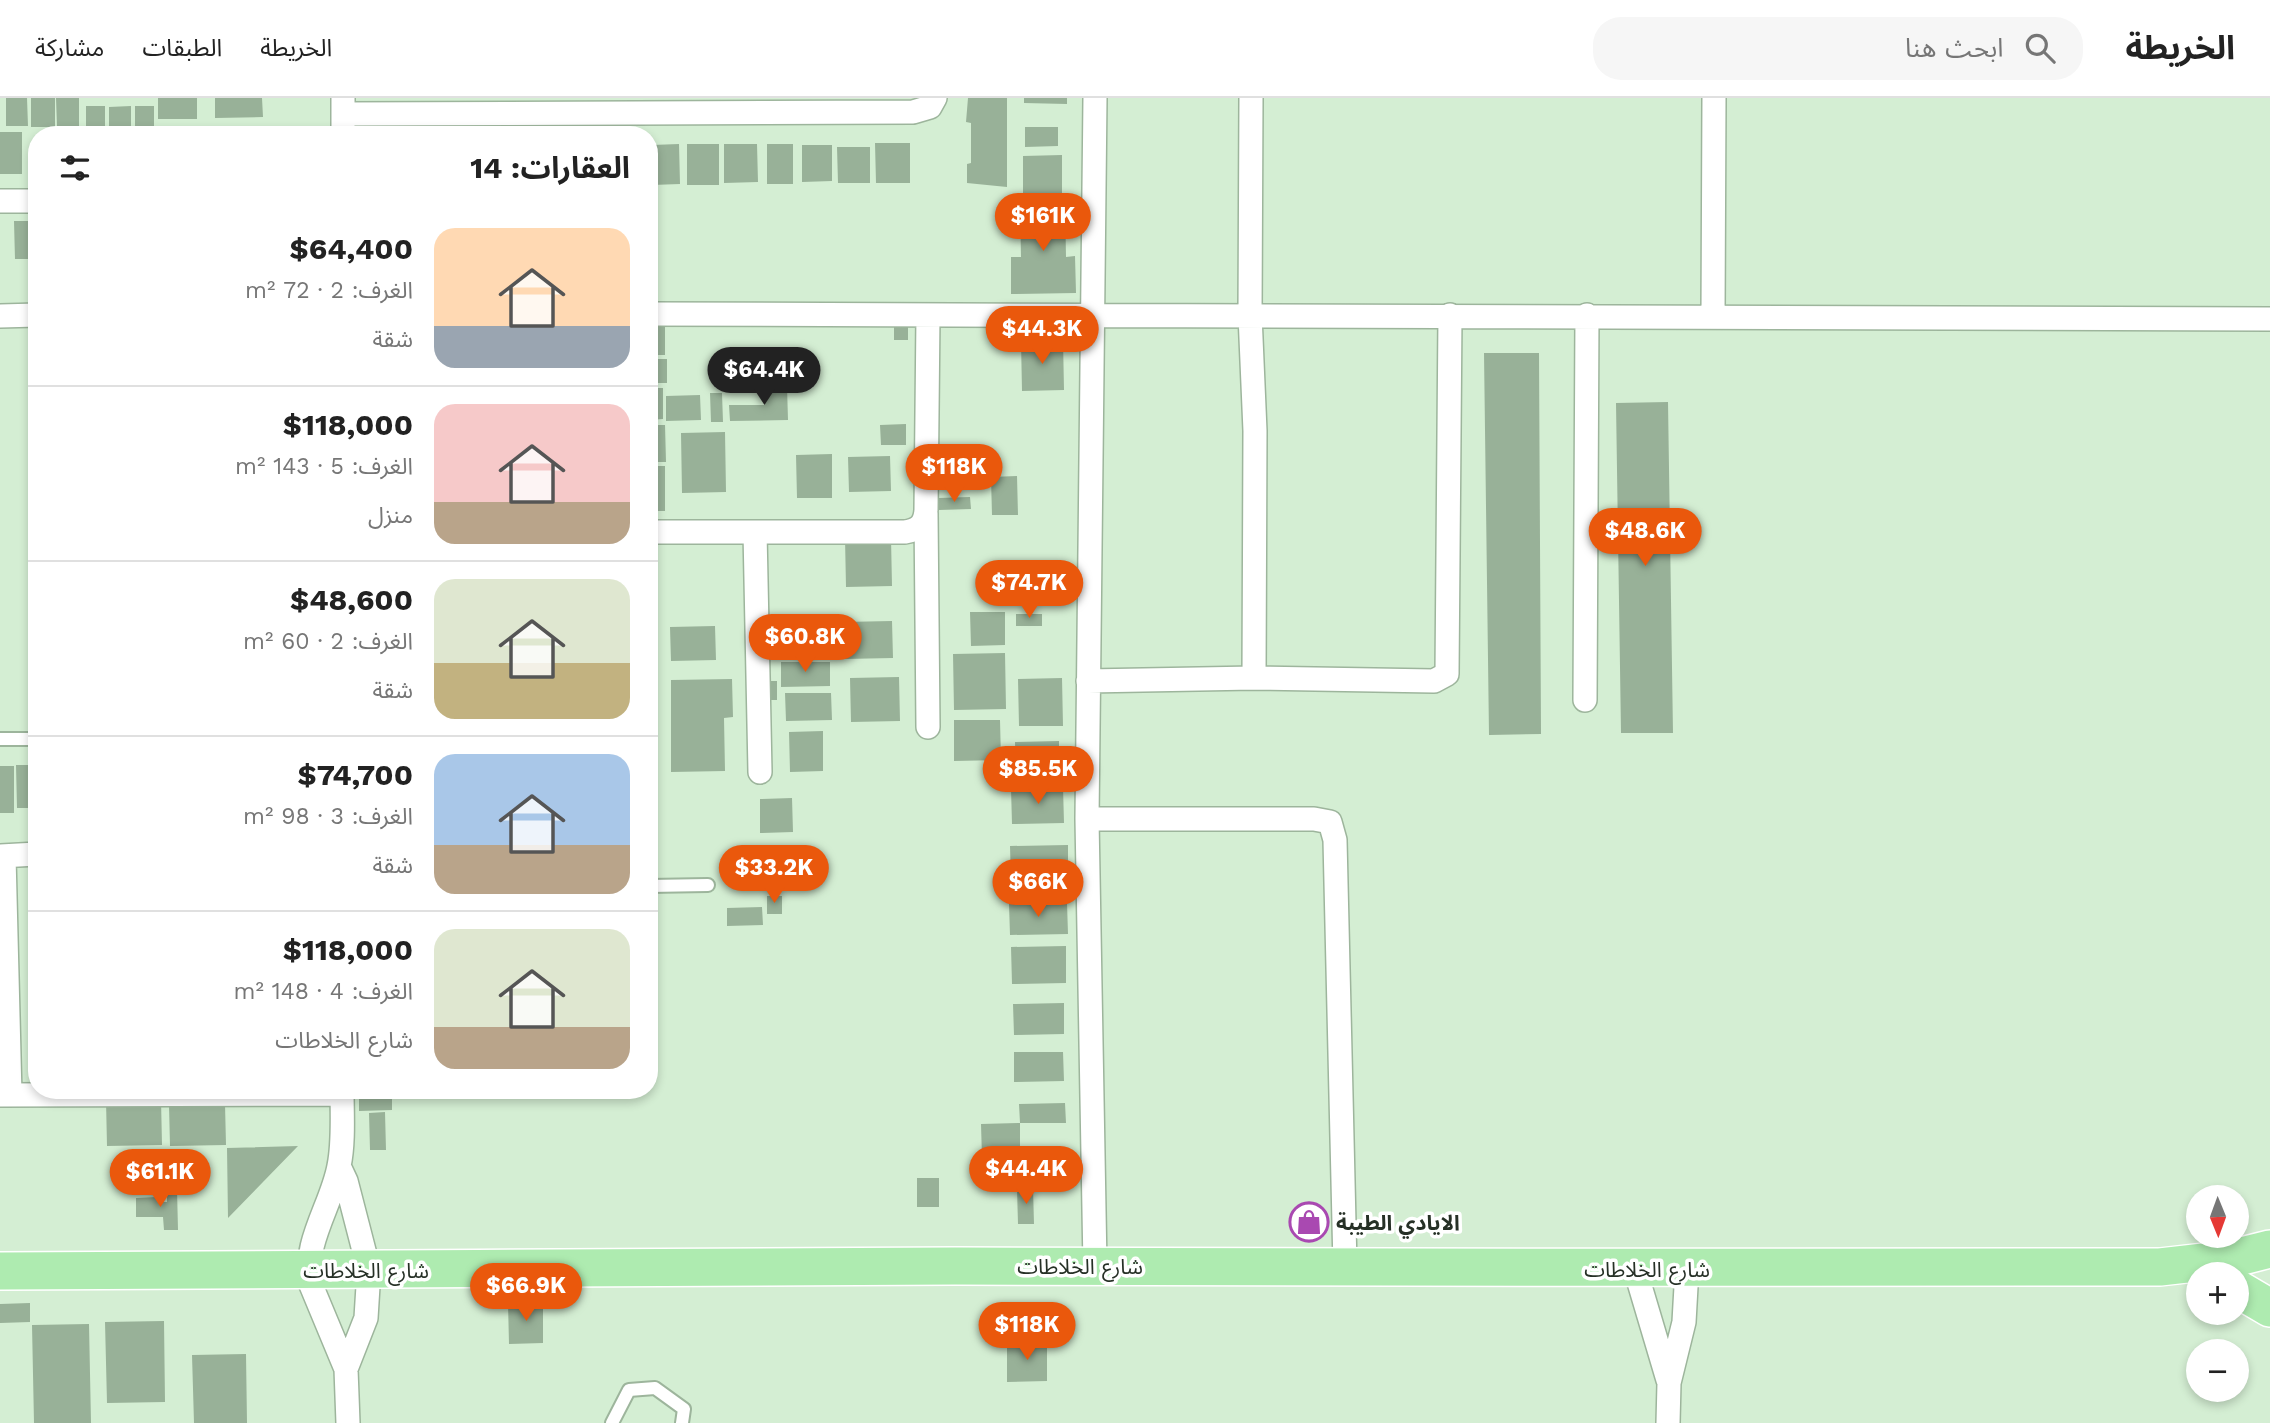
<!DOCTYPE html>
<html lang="ar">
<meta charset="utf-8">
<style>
body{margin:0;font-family:"Work Sans","Noto Sans Arabic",sans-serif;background:#f6f6f6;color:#222;direction:rtl;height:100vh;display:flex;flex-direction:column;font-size:26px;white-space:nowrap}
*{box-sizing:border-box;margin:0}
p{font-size:23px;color:#767676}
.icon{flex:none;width:38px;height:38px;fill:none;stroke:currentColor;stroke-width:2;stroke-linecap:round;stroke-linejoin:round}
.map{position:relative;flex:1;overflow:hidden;direction:ltr}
.sheet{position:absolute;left:28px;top:28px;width:630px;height:973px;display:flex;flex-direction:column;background:#fff;border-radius:28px;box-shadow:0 4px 10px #0003;direction:rtl}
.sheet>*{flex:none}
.needle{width:46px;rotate:179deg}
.buttons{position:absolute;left:2186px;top:1087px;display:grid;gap:14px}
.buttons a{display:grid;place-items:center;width:63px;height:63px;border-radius:50%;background:#fff;box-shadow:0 4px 10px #0003;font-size:35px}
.price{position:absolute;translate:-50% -60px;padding:0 16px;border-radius:24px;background:#ea580c;color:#fff;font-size:23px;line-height:46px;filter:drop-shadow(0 2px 4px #0008)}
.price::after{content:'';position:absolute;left:50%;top:42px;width:21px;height:16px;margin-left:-10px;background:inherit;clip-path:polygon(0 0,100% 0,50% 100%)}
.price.current{background:#222;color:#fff}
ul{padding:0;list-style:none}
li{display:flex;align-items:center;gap:21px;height:175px;padding:0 28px}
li+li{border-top:2px solid #e0e0e0}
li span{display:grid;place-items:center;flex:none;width:196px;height:140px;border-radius:21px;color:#555}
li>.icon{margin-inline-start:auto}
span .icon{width:84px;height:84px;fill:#fffc;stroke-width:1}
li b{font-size:30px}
h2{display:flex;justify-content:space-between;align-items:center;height:84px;padding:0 28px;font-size:30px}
header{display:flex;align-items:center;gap:42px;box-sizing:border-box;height:98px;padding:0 35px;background:#fff;border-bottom:2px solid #e0e0e0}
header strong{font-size:33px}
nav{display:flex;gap:38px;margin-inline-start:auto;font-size:24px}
.search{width:490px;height:63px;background:#f6f6f6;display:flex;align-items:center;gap:18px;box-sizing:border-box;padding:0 24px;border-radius:28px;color:#767676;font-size:26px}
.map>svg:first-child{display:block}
</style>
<header>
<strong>الخريطة</strong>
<div class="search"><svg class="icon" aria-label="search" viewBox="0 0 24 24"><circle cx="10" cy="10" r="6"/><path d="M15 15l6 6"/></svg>ابحث هنا</div>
<nav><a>الخريطة</a><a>الطبقات</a><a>مشاركة</a></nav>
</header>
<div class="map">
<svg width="2270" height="1325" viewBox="0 0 2270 1325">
<rect width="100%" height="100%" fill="#d4eed3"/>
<path fill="#98b198" d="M6 0H27L28 28H6Z
M31 0H55V29H31Z
M56 0H79V28H57Z
M158 0H197V21H158Z
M215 0H262L263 19 215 20Z
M968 0H1007V89L967 85V66L971 65V25L966 24Z
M1024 0H1067V6L1024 5Z
M86 8H105V37H86Z
M131 8V32H109V9Z
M135 8H154V29H135Z
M542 16H580V37H542Z
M1025 29H1058V48L1025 49Z
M166 32V37H135V33Z
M0 34H22V76H0Z
M875 45H910V85H876Z
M679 46 680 86 652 87V47Z
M687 46H719V87H687Z
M724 46H757L758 84 724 85Z
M767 46H793V86H767Z
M32 47H37V75H32Z
M802 47H832V83L802 84Z
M837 49H870V85H838Z
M1062 57V99L1023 100V58Z
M1065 105 1066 159 1075 158 1076 195 1011 196V159H1021L1020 106Z
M14 123H37V161H15Z
M649 226H665V257H649Z
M894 227H908V242H894Z
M1063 242 1064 292 1022 293 1021 243Z
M1484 255H1539L1541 636 1489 637Z
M649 261H667V285H649Z
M765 288H787L788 322 730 323 729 307H765Z
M649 290H663V321L649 322Z
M710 295H722L723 324H711Z
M700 297 701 322 666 323V298Z
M1668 304 1673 635H1621L1616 305Z
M906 326V347H881L880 327Z
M649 327H665L666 364H649Z
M725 334 726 394 682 395 681 335Z
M832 356V400H797L796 357Z
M890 358 891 393 849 394 848 359Z
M649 368H665V413H649Z
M1017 378 1018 417H992L991 379Z
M970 399 971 411 939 412 938 400Z
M845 440H891L892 488 846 489Z
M1054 473V504H1015L1014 474Z
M970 514H1005V547L971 548Z
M1016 516H1042V528H1016Z
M892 523 893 560 844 561 843 524Z
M715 528 716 562 671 563 670 529Z
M1005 555 1006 611 954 612 953 556Z
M781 564H830V588L781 589Z
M899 579 900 623 851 624 850 580Z
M1062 580 1063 628H1019L1018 581Z
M732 581 733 619 724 620 725 673 671 674V582Z
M769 583H777V602H770Z
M785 595H831L832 622 786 623Z
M954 622H1000L1001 662 954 663Z
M823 633V673L790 674 789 634Z
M1059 643V681L1016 682 1015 644Z
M16 667H37V710H17Z
M0 668H14V715H0Z
M1063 689 1064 725 1012 726 1011 690Z
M792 700 793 734 760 735V701Z
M1068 747V781L1011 782 1010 748Z
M773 754H790V771H774Z
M767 798H782V816H767Z
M1067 805 1068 836 1010 837 1009 806Z
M762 809 763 827 727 828V810Z
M1066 848V885L1012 886 1011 849Z
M30 873H37V924L31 925Z
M1064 905V936L1014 937 1013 906Z
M33 930H37V986H33Z
M1014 954H1063L1064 983 1014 984Z
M359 992H392V1012L359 1013Z
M161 1001 162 1047 107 1048 106 1002Z
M1065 1005 1066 1025H1020L1019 1006Z
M225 1006 226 1047 170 1048 169 1007Z
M385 1014 386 1052H370L369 1015Z
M1020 1025V1060H982L981 1026Z
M298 1048 228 1120 227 1050Z
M917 1080H939V1109H917Z
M1033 1090 1034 1126H1018L1017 1091Z
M167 1091H177L178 1132H164L163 1119H136V1100L157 1099V1104H167Z
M30 1205V1224L0 1225V1206Z
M508 1205H543V1245L509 1246Z
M164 1223 165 1304 107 1305 105 1224Z
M89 1226 91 1325H34L32 1227Z
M1047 1243V1283L1007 1284V1244Z
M246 1256 247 1325H194L192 1257Z"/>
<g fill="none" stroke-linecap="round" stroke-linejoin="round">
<g stroke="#9db59c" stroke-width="16">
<path id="service" d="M0 641H37
M649 788 708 787
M612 1325 629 1292 655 1290 684 1311 682 1325"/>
</g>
<g stroke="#9db59c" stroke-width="26">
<path id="minor" d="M343 0V37
M1251 0 1250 217 1255 333 1254 580
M343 16 913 14 930 9 935 0
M0 103H37
M649 216 2270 221
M0 218 37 217
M1713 218 1714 0
M926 415 928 629
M649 434H905C919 432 925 426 926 412L928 217
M755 434 760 674
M1088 583 1254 580 1434 583 1447 576 1450 217
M1585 602 1587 217
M1087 721H1314L1330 724 1335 742 1345 1168
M0 758 37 756
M4 758 10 997
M342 992C342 1016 344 1044 339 1068 332 1107 302 1145 311 1187L346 1271
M0 997 342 996
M339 1068 346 1083 369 1172 366 1220 346 1271 348 1325
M1095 1168 1087 721 1095 0
M1635 1171 1668 1282
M1668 1325 1669 1285 1684 1224 1687 1171"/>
</g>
<g stroke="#fff" stroke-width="40">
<path id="primary" d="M0 1173C318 1172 637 1169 955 1168 1357 1168 1758 1171 2160 1169L2230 1161 2270 1151
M2236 1190 2270 1210"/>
</g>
<use href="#service" stroke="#fff" stroke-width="12"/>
<use href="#minor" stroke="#fff" stroke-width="23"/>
<use href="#primary" stroke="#aeebb0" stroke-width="37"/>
</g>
<defs>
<g id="shop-ring" transform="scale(2.0125)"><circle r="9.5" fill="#fff" stroke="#a949b1" stroke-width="1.5"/><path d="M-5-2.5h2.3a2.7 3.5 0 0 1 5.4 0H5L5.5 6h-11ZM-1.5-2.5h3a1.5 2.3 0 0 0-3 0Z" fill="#a949b1"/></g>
</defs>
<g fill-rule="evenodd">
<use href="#shop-ring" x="1309" y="1124"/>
</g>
<g text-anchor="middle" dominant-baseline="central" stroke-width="7" stroke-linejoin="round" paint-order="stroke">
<g font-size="21" font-weight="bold" fill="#263026" stroke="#fff" text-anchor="start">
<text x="1336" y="1124">الايادي الطيبة</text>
</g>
<g font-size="21" fill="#263026" stroke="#fff">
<text x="1080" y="1168">شارع الخلاطات</text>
<text x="1647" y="1171">شارع الخلاطات</text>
<text x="366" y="1172">شارع الخلاطات</text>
</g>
</g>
</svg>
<div class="buttons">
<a><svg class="needle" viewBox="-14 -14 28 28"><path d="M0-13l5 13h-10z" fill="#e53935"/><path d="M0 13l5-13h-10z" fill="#767676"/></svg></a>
<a>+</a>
<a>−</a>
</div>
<b class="price" style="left:1043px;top:155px">$161K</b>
<b class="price" style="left:1042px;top:268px">$44.3K</b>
<b class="price current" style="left:764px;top:309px">$64.4K</b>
<b class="price" style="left:954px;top:406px">$118K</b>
<b class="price" style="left:1645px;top:470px">$48.6K</b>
<b class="price" style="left:1029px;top:522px">$74.7K</b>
<b class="price" style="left:805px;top:576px">$60.8K</b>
<b class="price" style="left:1038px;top:708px">$85.5K</b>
<b class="price" style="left:774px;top:807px">$33.2K</b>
<b class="price" style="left:1038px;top:821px">$66K</b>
<b class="price" style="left:1026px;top:1108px">$44.4K</b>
<b class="price" style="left:160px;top:1111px">$61.1K</b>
<b class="price" style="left:526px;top:1225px">$66.9K</b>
<b class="price" style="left:1027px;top:1264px">$118K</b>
<section class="sheet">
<h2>العقارات: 14<svg class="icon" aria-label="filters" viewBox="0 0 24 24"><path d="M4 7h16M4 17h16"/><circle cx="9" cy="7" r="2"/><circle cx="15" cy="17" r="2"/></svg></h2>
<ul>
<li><span style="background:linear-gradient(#ffd9b3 70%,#9aa5b1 0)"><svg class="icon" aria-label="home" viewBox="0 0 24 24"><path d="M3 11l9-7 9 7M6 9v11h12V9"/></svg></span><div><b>$64,400</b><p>الغرف: 2 · 72 m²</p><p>شقة</p></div></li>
<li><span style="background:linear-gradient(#f6c9c9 70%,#b9a48a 0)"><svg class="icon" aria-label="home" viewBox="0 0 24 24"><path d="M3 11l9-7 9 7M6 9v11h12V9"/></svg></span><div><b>$118,000</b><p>الغرف: 5 · 143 m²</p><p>منزل</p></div></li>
<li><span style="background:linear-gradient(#dfe7d0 60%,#c2b280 0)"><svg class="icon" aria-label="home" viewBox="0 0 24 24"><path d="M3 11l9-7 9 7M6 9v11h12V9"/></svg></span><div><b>$48,600</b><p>الغرف: 2 · 60 m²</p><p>شقة</p></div></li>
<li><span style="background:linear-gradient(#a9c7e8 65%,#b9a48a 0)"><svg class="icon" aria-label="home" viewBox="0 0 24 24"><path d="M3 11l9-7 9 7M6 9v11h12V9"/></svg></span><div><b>$74,700</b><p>الغرف: 3 · 98 m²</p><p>شقة</p></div></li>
<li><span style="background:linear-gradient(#dfe7d0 70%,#b9a48a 0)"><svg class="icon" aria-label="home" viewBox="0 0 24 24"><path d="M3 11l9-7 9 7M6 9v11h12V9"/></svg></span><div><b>$118,000</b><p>الغرف: 4 · 148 m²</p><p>شارع الخلاطات</p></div></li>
</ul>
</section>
</div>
